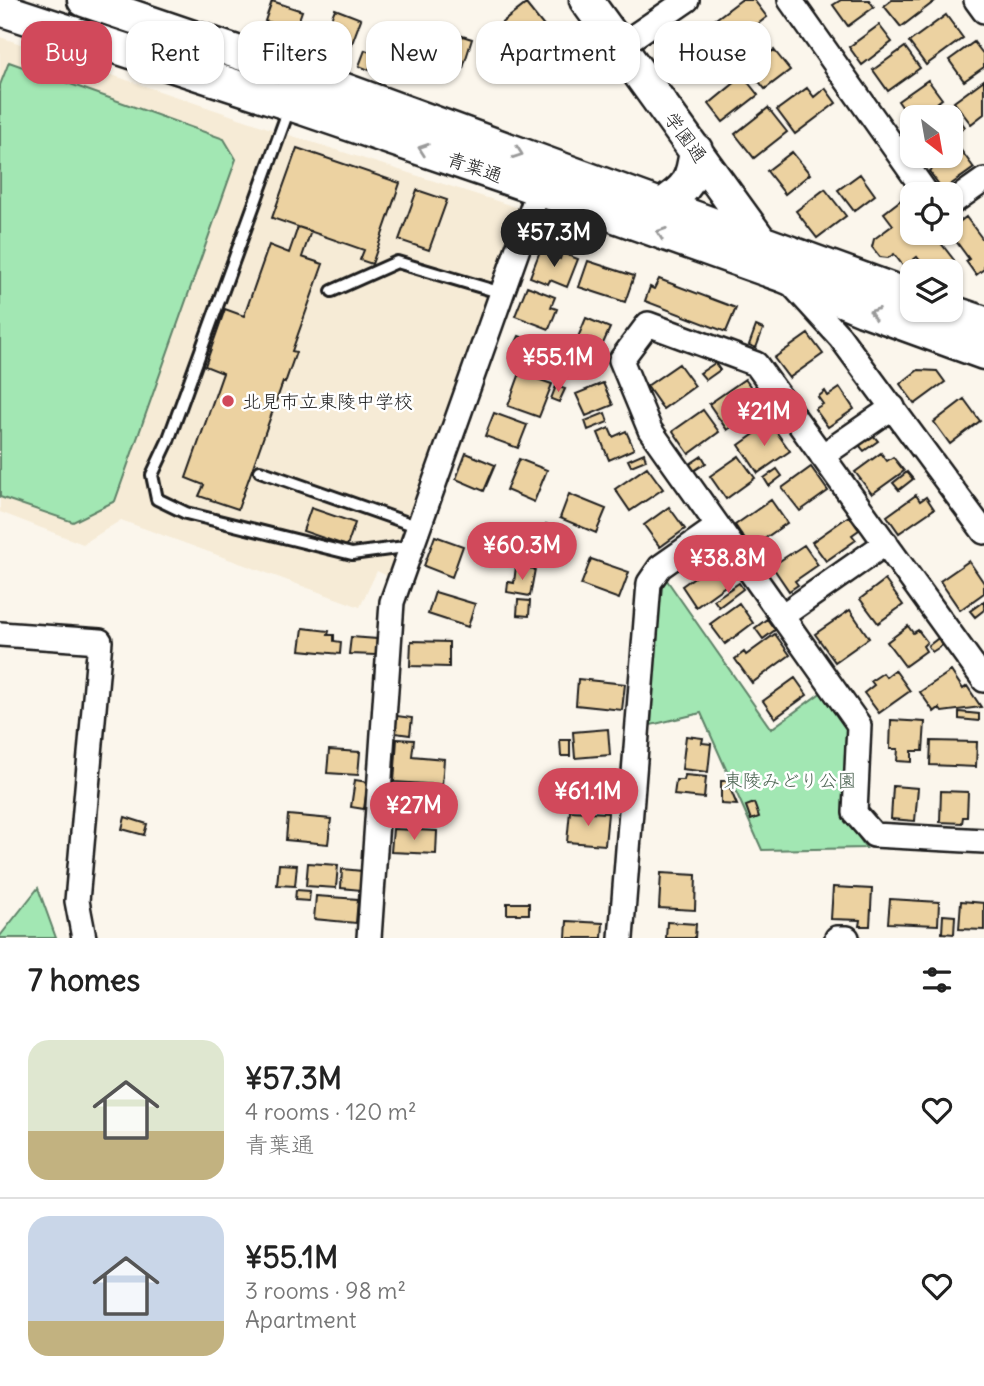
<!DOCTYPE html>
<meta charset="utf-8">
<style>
body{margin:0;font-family:Delius,"Klee One",sans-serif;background:#f2f2f2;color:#222;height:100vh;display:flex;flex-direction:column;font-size:26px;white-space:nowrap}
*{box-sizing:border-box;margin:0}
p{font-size:23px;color:#767676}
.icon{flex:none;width:38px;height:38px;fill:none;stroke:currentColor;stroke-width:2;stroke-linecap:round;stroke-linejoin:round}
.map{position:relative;height:938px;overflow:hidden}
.drawer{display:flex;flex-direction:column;background:#fff;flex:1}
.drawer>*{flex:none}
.banner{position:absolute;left:21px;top:21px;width:943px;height:63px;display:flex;gap:14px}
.needle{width:46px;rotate:149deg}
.controls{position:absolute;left:900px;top:105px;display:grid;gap:14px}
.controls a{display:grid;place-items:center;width:63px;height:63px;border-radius:14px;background:#fff;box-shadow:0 2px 5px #0004;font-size:35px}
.price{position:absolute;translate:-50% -60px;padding:0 16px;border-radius:24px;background:#d1495b;color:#fff;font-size:23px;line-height:46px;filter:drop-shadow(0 2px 4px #0008)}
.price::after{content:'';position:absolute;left:50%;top:42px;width:21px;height:16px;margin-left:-10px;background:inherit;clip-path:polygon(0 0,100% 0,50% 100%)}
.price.on{background:#222;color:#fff}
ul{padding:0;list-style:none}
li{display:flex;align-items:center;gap:21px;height:175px;padding:0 28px}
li+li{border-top:2px solid #e0e0e0}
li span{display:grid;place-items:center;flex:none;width:196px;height:140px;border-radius:21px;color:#555}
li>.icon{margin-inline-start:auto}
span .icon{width:84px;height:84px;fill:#fffc;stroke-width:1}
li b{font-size:30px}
h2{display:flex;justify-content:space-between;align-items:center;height:84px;padding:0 28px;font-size:30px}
.tag{padding:0 24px;border-radius:21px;background:#fff;box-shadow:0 2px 5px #0004;font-size:24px;line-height:63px}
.tag.on{background:#d1495b;color:#fff}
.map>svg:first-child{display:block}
</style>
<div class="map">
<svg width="984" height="938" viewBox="0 0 984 938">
<rect width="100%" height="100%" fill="#fbf6ec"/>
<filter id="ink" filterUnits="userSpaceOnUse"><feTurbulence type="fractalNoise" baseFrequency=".0143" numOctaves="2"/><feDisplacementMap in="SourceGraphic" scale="14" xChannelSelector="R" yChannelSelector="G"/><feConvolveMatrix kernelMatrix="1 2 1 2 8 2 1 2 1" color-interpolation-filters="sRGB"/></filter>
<g filter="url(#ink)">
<path fill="#f6ebd6" d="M0 37 280 132 522 209 393 579 377 571 360 607 121 520 83 544 0 512Z"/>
<path fill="#a2e7b3" stroke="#5f8268" stroke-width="2" d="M9 62 224 139 236 159 115 501 73 522 0 497V85Z
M664 576 771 729 822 692 850 733 843 814 866 848 762 850 701 713 651 725 656 592Z
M38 888 56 938H0V936Z"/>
<path fill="#ecd2a1" stroke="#1c1c1c" stroke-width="2" d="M741 0H754L767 17 713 58 696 34Z
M841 0H869L874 7 848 26 833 5Z
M892 0H935V1L901 27 884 6Z
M272 1 302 11 295 31 283 27 282 31 271 27 272 23 265 21Z
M526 4 555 40 534 56 516 55 495 28Z
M335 9 361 19 348 54 321 44Z
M946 15 963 38 926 65 909 42Z
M879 25 892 42 862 65 849 47Z
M308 27 317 31 311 47 302 44Z
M675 30 686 45 694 39 702 49 677 67 659 42Z
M446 31 472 39 463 68 437 59Z
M974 42 984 55V67L964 81 949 60Z
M386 43 412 52 405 72 379 64Z
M905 47 920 68 888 91 873 70Z
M365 50 375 54 369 70 359 66Z
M774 50 790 70 765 89 749 69Z
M743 76 758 95 723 122 709 104Z
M928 80 942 99 918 117H912V121L898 101Z
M984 80V114L971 124 954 102Z
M807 88 814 97 825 88 836 103 795 134 777 110Z
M950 106 965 127 950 138V117H934Z
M768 108 787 132 754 158 735 134Z
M297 148 400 183 372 264 360 260 364 250 272 218Z
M960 149 974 168 943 190 929 171Z
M792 152 810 174 785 194 767 171Z
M860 174 875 195 854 211 838 190Z
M825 189 846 216 817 238 796 211Z
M417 190 447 200 429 250 399 240Z
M906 196 912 205V233H933L954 260 939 271H928L917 257 904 267 894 254 888 258 880 257 872 247 874 239 893 225 884 213Z
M966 217 984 241V269L976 275 966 261 969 259 950 233V229Z
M298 227 311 231 302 257 323 264 292 351 296 352 285 383 283 382 238 509 199 496 204 485 186 478 223 373 205 366 225 309 244 316 269 245 289 253Z
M540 251 560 259 562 253 578 259 567 287 550 280 548 284 530 277Z
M588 261 634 276 625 302 579 287Z
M659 279 736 308 726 332 645 301 650 287 654 289Z
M527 286 555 297 551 307 557 309 549 329 515 316Z
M586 318 610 328 597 357 574 347Z
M756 326 763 329 756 348 749 345Z
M808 334 823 354 789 378 774 358Z
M519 336 550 348 540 371 509 358Z
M715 363 720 370 706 380 700 373Z
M679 364 695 386 663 409 647 386Z
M918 370 937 371 945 382 915 404 900 384Z
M520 373 552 384 539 417 508 406Z
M745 379 758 397 747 405 752 412 727 430 709 404Z
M603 383 613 405 586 416 576 394Z
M556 386 565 389 559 402 551 399Z
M840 388 854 409 828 427 815 409 823 404 818 397 825 391 828 396Z
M766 396 770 402 756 412 752 406Z
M964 399 980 421 950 444 934 422Z
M703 410 719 432 689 454 673 431Z
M494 413 527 425 518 448 485 436Z
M605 413 608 422 588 430 585 421Z
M770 423 790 451 758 473 739 445Z
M609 428 613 437 626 431 634 449 609 460 598 433Z
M873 435 878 441 864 451 859 445Z
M466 453 495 465 484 491 456 479Z
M644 453 646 460 631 466 628 460Z
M881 453 887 461 893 457 904 471 872 494 855 472Z
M702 456 706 463 692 472 687 466Z
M739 456 755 478 726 499 710 476Z
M519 459 547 470 534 502 506 490Z
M647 467 663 489 630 511 615 489Z
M811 467 828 491 800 511 782 488Z
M777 469 782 476 769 486 764 478Z
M907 472 913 479 899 490 893 483Z
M569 494 606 509 596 533 560 518Z
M916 495 920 501 926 497 934 509 899 533 887 516Z
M771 500 787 523 754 546 751 542 748 544 735 525Z
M669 507 685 529 660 547 644 525Z
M311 508 355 523 347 546 303 531Z
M849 516 859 530 852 535 856 540 826 561 812 542Z
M546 524 572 536 558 566 548 561 545 567 530 560Z
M435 536 463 546 452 577 424 566Z
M804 545 818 565 795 581 798 585 789 591 772 566Z
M591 559 629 572 619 599 581 585Z
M717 561 728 578 725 580 728 584 696 607 682 586Z
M969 561 984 583V593L960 610 940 581Z
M516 566 535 569 530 596 507 592 508 582 514 583Z
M885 580 903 605 878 623 860 599Z
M739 583 743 589 719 607 714 600Z
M435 592 475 604 468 627 428 614Z
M518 600 530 601 529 616 517 615Z
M984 601V610L975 617 970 611Z
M739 603 753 623 725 644 710 624Z
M850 610 869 638 835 662 815 634Z
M767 619 775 630 763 639 755 628Z
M908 626 913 633 918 630 927 642 923 646 926 651 905 666 887 642Z
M303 628 329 631 328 635H334V641L341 642 340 654 300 650Z
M775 634 790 655 752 683 735 659 744 652 746 655Z
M941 636 946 643 932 652 928 646Z
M351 637 377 639 376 655 349 654Z
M411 641 449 642V667L410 666Z
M895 670 910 691 879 713 864 693 874 685 871 681 883 673 886 677Z
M951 671 963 689 967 686 981 707 942 712 939 708 934 712 920 692Z
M795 678 807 695 775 718 763 701Z
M578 679 625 684 622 710 576 705Z
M959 712 979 714V721L959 719Z
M397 716 412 718 410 735 395 733Z
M891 720 925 722 923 751H912V762L897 761 898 749H890Z
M608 729 610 755 575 758 573 732Z
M686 736 703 738 702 743 711 744 708 772 682 769Z
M397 739 414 740 412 756 444 759 442 785 394 782Z
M560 740H570V756H561Z
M931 741 977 742 976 767 930 765Z
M329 750 360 752 358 775 327 773Z
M685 775 706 777 704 798 674 795 676 780H684Z
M355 780 368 782 364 809 351 807Z
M721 781H727L737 805 721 804Z
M893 786 918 788 915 821 891 819Z
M941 791 968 792 967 817H963L962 823 940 822Z
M754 803 759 817 751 820 746 806Z
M570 811 608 813 605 845 567 842Z
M288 815 331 819 328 844 286 840Z
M125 817 147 824 144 835 122 829Z
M393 829 437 831 436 854 391 852Z
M308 863 338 865 336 888 306 886Z
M279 864 297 865 295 886 277 885Z
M342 869 362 871 361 890 341 888Z
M661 873 696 875 695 910 659 908Z
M833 887 872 889 870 926H859L860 920 831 919Z
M296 890 310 891 309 901 295 900Z
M316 896 358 899 356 923 314 919Z
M890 899 939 902 938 925 888 923Z
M961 901 984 903V930L959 929Z
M507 903H529V914H507Z
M943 915 955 916 954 934 942 933Z
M567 921 603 923 602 938H566Z
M667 922 696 924 695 938H666Z"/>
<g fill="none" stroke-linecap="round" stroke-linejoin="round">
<g stroke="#1c1c1c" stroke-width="16">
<path id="lane" d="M290 106 168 441 152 475 157 499 186 513 352 554 412 546
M332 291 397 262 502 293
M260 471 419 527"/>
</g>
<g stroke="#1c1c1c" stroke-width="28">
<path id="street" d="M790 0 927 194
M976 0 984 11
M620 46 687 0
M950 204 984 180
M788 280 840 337 984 532
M822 456 893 407
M782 616 886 543
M0 634 100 641 77 901 84 938
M984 680 756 364 648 324 621 360 650 430 859 725 855 813 874 835 984 841
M369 938 392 602 539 189
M621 938 649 583 660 567 717 527
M837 938H847"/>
</g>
<g stroke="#1c1c1c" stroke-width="37">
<path id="secondary" d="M84 0 301 74 912 297
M586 0 764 246
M0 9 290 104 539 189 784 276 863 309 984 353
M662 205C688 188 692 181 696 150
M946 310 984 323"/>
</g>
<use href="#lane" stroke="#fff" stroke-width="10"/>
<use href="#street" stroke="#fff" stroke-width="23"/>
<use href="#secondary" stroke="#fff" stroke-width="32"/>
</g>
<defs><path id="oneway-chevron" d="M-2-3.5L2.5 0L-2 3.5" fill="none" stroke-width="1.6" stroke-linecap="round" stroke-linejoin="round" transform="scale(1.75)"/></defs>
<g stroke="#999">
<use href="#oneway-chevron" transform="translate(423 149) rotate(-161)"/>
<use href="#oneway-chevron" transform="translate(518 153) rotate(20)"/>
<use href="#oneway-chevron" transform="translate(661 233) rotate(-161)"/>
<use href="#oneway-chevron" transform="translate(874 313) rotate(-160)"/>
</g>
</g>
<circle fill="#d1495b" stroke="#fff" stroke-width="2.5" cx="228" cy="401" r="7"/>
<g text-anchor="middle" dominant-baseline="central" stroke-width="5" stroke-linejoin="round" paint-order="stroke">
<g font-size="19" fill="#1c1c1c" stroke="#fff">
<text transform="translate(686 137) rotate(54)">学園通</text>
<text transform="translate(475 167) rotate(19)">青葉通</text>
</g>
<g font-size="19" fill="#1c1c1c" stroke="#fff" text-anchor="start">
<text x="242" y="401">北見市立東陵中学校</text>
</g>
<g font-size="19" fill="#4b6351" stroke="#fff">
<text x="790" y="780">東陵みどり公園</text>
</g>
</g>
</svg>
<div class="controls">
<a><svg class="needle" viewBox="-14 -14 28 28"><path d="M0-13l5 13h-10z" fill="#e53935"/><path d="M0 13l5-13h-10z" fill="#767676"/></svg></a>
<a><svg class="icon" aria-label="locate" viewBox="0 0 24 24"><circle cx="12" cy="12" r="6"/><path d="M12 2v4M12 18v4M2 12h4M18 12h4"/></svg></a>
<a><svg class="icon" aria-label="layers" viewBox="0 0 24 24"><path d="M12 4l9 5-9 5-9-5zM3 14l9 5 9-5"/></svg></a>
</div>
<b class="price on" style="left:554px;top:269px">¥57.3M</b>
<b class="price" style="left:558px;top:394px">¥55.1M</b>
<b class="price" style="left:764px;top:448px">¥21M</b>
<b class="price" style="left:522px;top:582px">¥60.3M</b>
<b class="price" style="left:728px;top:595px">¥38.8M</b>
<b class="price" style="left:588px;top:828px">¥61.1M</b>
<b class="price" style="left:414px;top:842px">¥27M</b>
<div class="banner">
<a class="tag on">Buy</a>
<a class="tag">Rent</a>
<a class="tag">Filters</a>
<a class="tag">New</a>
<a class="tag">Apartment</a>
<a class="tag">House</a>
</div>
</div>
<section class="drawer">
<h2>7 homes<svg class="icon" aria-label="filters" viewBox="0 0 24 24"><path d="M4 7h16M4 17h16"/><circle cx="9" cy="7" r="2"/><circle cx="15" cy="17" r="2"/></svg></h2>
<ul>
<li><span style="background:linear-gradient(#dfe7d0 65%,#c2b280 0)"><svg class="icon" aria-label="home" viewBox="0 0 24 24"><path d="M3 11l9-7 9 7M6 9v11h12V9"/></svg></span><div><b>¥57.3M</b><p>4 rooms · 120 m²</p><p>青葉通</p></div><svg class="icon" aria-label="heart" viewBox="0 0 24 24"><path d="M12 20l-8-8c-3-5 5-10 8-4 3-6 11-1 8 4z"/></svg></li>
<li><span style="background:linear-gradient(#c9d6e8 75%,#c2b280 0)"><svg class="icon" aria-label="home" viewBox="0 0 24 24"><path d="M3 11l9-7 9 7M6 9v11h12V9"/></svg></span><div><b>¥55.1M</b><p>3 rooms · 98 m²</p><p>Apartment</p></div><svg class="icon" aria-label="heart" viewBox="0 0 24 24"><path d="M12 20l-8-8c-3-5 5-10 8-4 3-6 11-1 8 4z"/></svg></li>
</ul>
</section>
